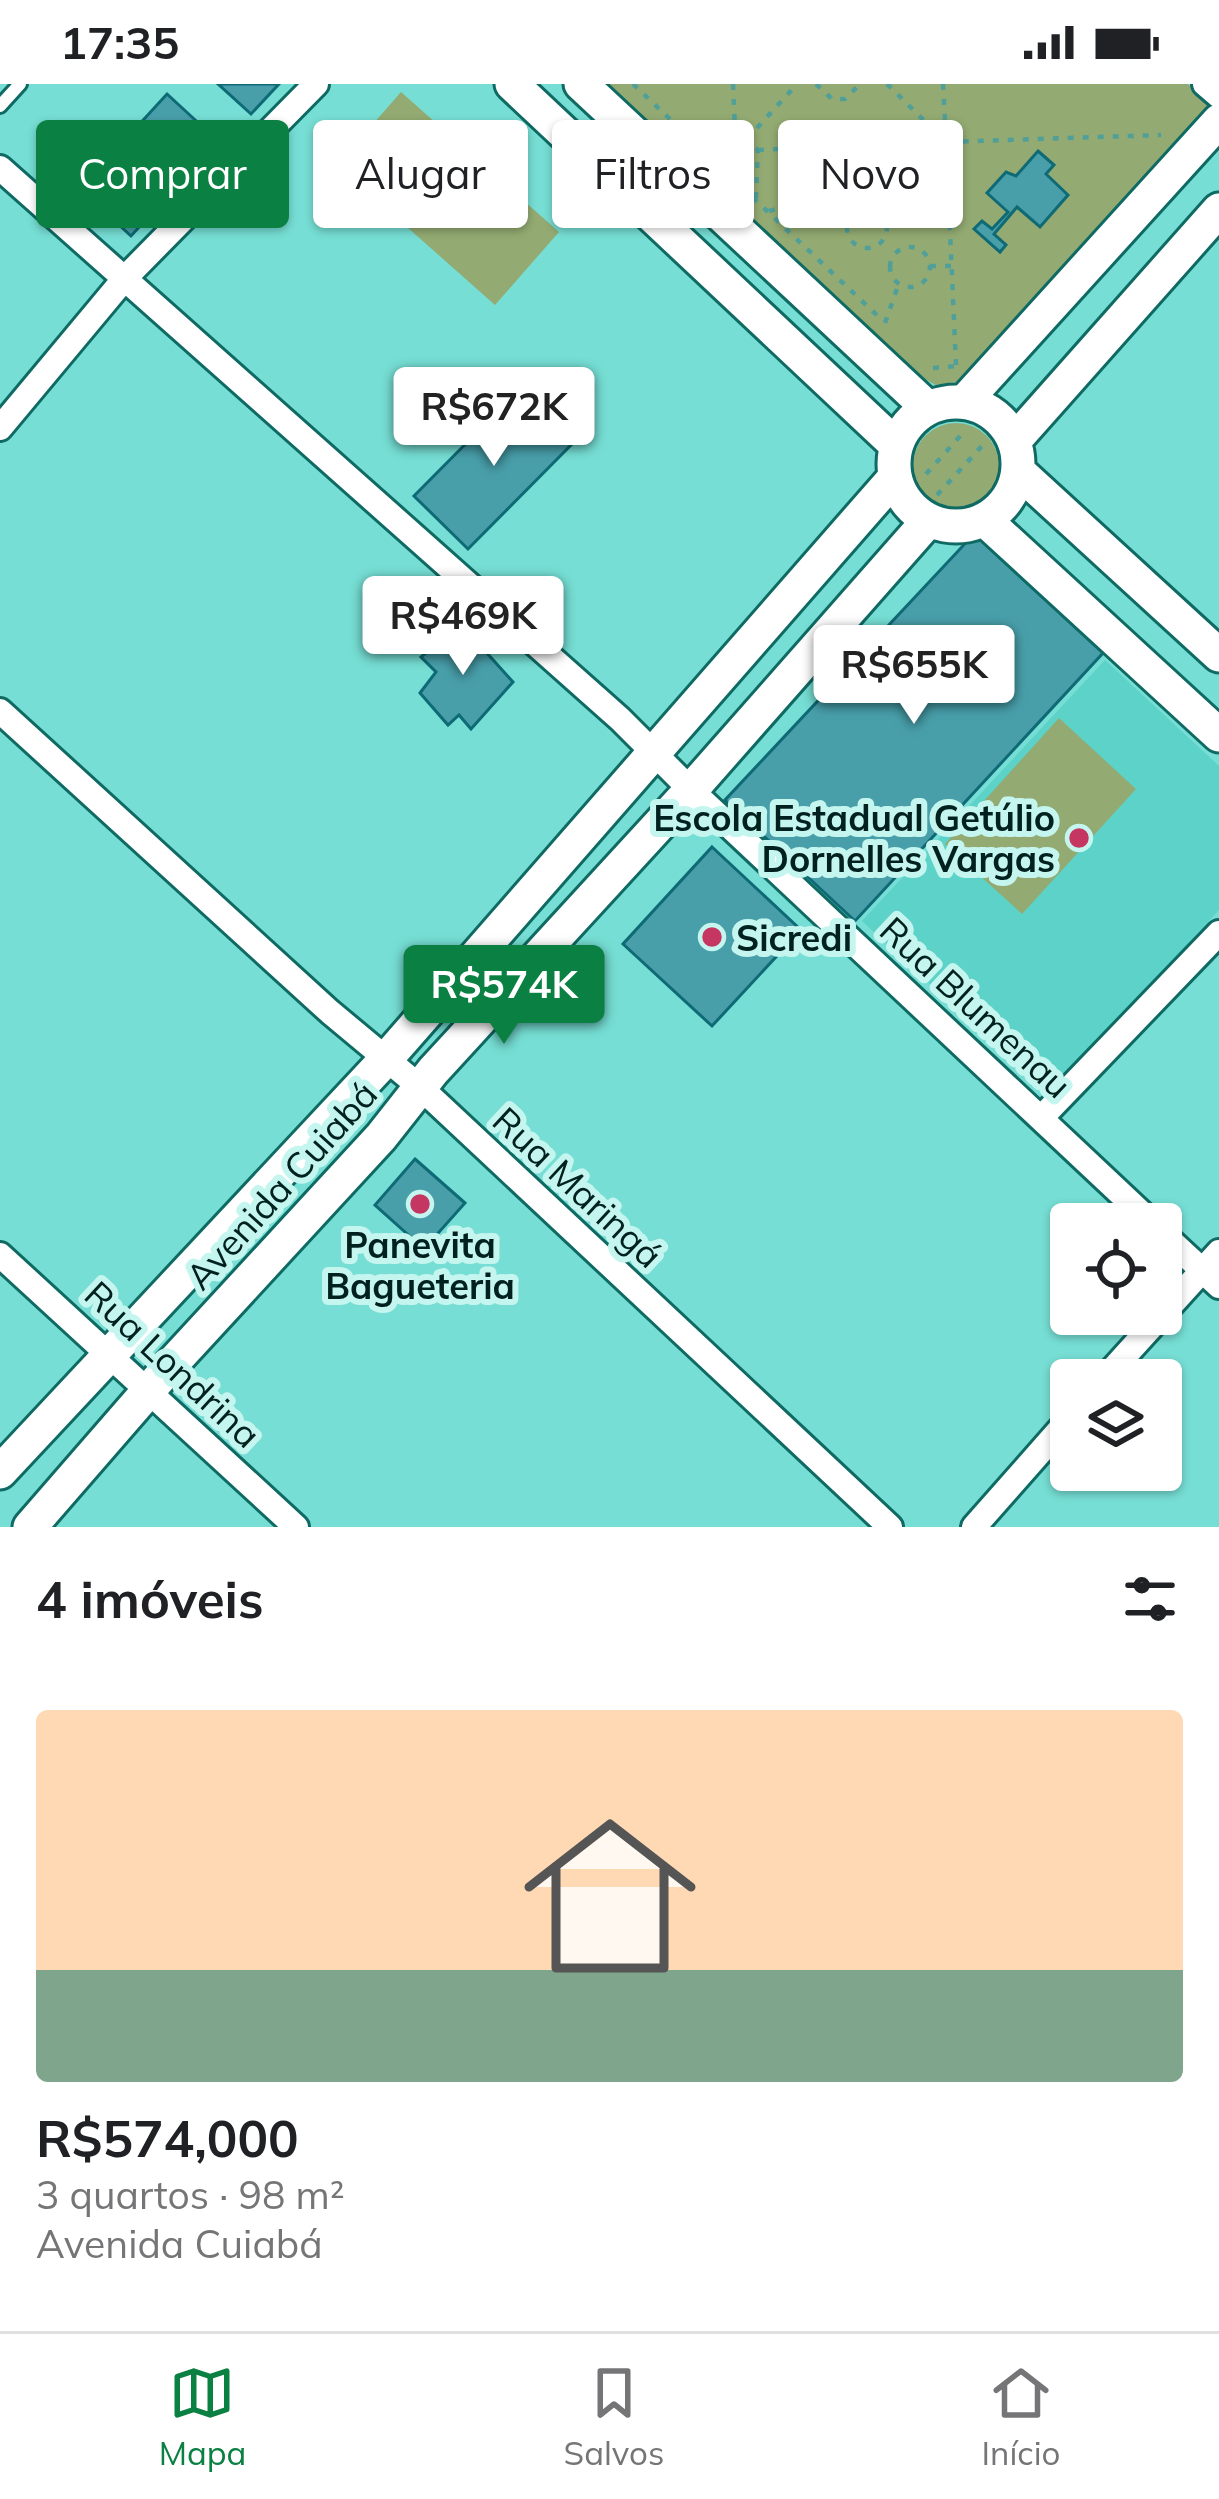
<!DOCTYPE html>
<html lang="pt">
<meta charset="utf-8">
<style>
body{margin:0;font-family:Mulish,sans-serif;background:#f6f6f6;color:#202124;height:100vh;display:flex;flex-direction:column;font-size:45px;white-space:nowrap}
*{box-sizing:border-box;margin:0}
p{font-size:39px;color:#757577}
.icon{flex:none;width:66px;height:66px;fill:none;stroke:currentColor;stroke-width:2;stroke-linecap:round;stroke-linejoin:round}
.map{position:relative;height:1443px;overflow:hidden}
.panel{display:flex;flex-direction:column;background:#fff;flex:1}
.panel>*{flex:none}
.banner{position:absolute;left:36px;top:36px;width:1149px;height:108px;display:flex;gap:24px}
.fabs{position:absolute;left:1050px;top:1119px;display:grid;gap:24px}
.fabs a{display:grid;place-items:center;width:132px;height:132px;border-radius:12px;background:#fff;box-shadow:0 3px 9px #0004;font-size:60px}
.price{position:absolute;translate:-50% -102px;padding:0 27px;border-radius:12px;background:#fff;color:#222;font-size:39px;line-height:78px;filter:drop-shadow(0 3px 6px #0008)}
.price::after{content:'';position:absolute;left:50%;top:72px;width:36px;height:27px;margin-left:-18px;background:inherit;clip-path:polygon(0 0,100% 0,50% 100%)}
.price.selected{background:#0b8043;color:#fff}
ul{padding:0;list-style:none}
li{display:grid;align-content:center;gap:24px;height:636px;padding:0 36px}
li+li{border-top:3px solid #e0e0e0}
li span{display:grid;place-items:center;height:372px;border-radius:12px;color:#555}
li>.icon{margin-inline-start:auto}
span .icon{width:216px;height:216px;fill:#fffc;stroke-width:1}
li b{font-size:51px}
h2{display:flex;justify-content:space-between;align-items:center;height:144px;padding:0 36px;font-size:51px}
.chip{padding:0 42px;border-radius:12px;background:#fff;box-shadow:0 3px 9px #0004;font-size:42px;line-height:108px}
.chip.selected{background:#0b8043;color:#fff}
.status{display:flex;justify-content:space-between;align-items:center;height:84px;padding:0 60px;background:#fff;direction:ltr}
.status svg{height:33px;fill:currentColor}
.tab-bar{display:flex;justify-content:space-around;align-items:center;height:168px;border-top:3px solid #e0e0e0;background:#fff;font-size:33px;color:#757577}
.tab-bar a{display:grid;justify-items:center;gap:6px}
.tab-bar .selected{color:#0b8043}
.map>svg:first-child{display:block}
</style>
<div class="status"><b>17:35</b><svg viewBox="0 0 49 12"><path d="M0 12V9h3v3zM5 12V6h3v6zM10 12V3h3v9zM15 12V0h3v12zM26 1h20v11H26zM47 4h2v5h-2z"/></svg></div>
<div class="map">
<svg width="1219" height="1443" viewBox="0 0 1219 1443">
<rect width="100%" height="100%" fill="#76ded4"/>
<path fill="#5cd2c8" d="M1105 576 1219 682V826L1049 1010 862 837Z"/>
<path fill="#93ab72" d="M603 0H1188L1215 24 963 296 939 303 916 290Z
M401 8 559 148 495 221 337 81Z
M913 382a43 43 0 1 1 86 0a43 43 0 1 1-86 0Z
M1059 634 1136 705 1022 830 945 760Z"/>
<path fill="#489faa" stroke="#0e6a75" stroke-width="3" d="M218 0H279L251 30Z
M167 10 218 57 131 152 80 105Z
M1038 67 1054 81 1046 90 1068 111 1040 143 1017 123 994 150 1006 161 1000 168 974 145 982 137 992 145 1008 128 987 109 1006 88 1016 92Z
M520 305 573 359 468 465 414 412Z
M974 450 1103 569 855 837 725 716Z
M460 539 513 598 471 645 459 631 448 641 420 609 436 588 421 573Z
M712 763 801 846 712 942 623 860Z
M415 1075 465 1119 424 1165 375 1121Z"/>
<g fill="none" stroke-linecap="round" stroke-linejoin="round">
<g stroke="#0e6a63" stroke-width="18">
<path id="lane" d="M0 22 20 0"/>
</g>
<g stroke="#0e6a63" stroke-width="30">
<path id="street" d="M1205 0 1219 12
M0 84 620 635 691 706 1153 1140
M0 344 125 194 316 0
M0 627 330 928 420 1003 890 1443
M1042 1033 1219 849
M1161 1148 1219 1202
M0 1171 296 1443
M1103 1296 1219 1168
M974 1443 1071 1333"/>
</g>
<g stroke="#0e6a63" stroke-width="39">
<path id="secondary" d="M512 0 896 361
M581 0 928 324
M964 318 1219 37
M894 380a62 62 0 1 1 124 0a62 62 0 1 1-124 0Z
M1014 357 1219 126
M1018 387 1219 571
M985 436 1219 651
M0 1388 387 974 895 393
M30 1443 169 1283 381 1053 433 987 691 706 928 437"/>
</g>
<path stroke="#50a099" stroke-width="4.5" stroke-dasharray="6 9" stroke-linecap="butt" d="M633 0 881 235
M733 0 735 43
M816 0 832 15H845L860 0
M887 0 946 58
M943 0 946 54
M690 49 735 43 758 66 756 114
M747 55 797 0
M901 60 903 82
M820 64 822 87
M758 66 946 58
M887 101a20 20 0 1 1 40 0a20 20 0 1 1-40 0Z
M805 107a20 20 0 1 1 40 0a20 20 0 1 1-40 0Z
M926 101 948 102
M847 144a20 20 0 1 1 40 0a20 20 0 1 1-40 0Z
M769 127 809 117
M890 183a20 20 0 1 1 40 0a20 20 0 1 1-40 0Z
M930 182H952
M885 239 899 199
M956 281 946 58 1161 51
M933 284 957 282
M926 390 962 350
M937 411 982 362"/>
<use href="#lane" stroke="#fff" stroke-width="12"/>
<use href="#street" stroke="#fff" stroke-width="24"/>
<use href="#secondary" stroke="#fff" stroke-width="33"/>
</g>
<g fill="#c53762" stroke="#c5f5ef" stroke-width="4.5">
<circle cx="1079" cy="754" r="12"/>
<circle cx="712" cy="853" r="12"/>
<circle cx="420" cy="1120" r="12"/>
</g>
<g text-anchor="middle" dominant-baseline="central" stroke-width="12" stroke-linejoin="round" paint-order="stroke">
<g font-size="36" font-weight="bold" fill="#00211e" stroke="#c5f5ef" text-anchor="end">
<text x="1055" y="733">Escola Estadual Getúlio<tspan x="1055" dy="41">Dornelles Vargas</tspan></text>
<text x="736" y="853" text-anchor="start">Sicredi</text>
<text x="420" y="1160" text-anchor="middle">Panevita<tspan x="420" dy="41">Bagueteria</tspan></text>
</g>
<g font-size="36" fill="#00211e" stroke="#c5f5ef">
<text transform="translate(976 923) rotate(43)">Rua Blumenau</text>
<text transform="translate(281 1101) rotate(-48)">Avenida Cuiabá</text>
<text transform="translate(578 1103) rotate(43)">Rua Maringá</text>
<text transform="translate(173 1280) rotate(43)">Rua Londrina</text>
</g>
</g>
</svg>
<div class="fabs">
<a><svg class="icon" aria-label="locate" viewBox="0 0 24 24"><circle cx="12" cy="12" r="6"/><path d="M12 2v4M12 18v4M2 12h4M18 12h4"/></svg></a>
<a><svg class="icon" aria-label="layers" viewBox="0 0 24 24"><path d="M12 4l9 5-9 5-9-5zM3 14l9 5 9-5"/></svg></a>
</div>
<b class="price" style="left:494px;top:385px">R$672K</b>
<b class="price" style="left:463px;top:594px">R$469K</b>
<b class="price" style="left:914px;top:643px">R$655K</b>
<b class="price selected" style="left:504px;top:963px">R$574K</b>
<div class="banner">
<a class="chip selected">Comprar</a>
<a class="chip">Alugar</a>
<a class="chip">Filtros</a>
<a class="chip">Novo</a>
</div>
</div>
<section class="panel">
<h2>4 imóveis<svg class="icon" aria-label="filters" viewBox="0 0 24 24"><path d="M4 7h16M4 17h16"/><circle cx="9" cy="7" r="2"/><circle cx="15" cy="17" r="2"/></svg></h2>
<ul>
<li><span style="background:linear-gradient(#ffd9b3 70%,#7fa58c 0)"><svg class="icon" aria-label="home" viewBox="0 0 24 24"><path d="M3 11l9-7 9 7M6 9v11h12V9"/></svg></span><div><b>R$574,000</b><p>3 quartos · 98 m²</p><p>Avenida Cuiabá</p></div></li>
</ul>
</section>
<nav class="tab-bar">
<a class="selected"><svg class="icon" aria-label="map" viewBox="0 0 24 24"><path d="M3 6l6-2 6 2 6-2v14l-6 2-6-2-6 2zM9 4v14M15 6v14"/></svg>Mapa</a>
<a><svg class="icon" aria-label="saved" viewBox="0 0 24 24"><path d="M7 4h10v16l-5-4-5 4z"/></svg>Salvos</a>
<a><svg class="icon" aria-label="home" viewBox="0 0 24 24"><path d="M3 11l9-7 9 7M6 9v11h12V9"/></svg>Início</a>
</nav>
